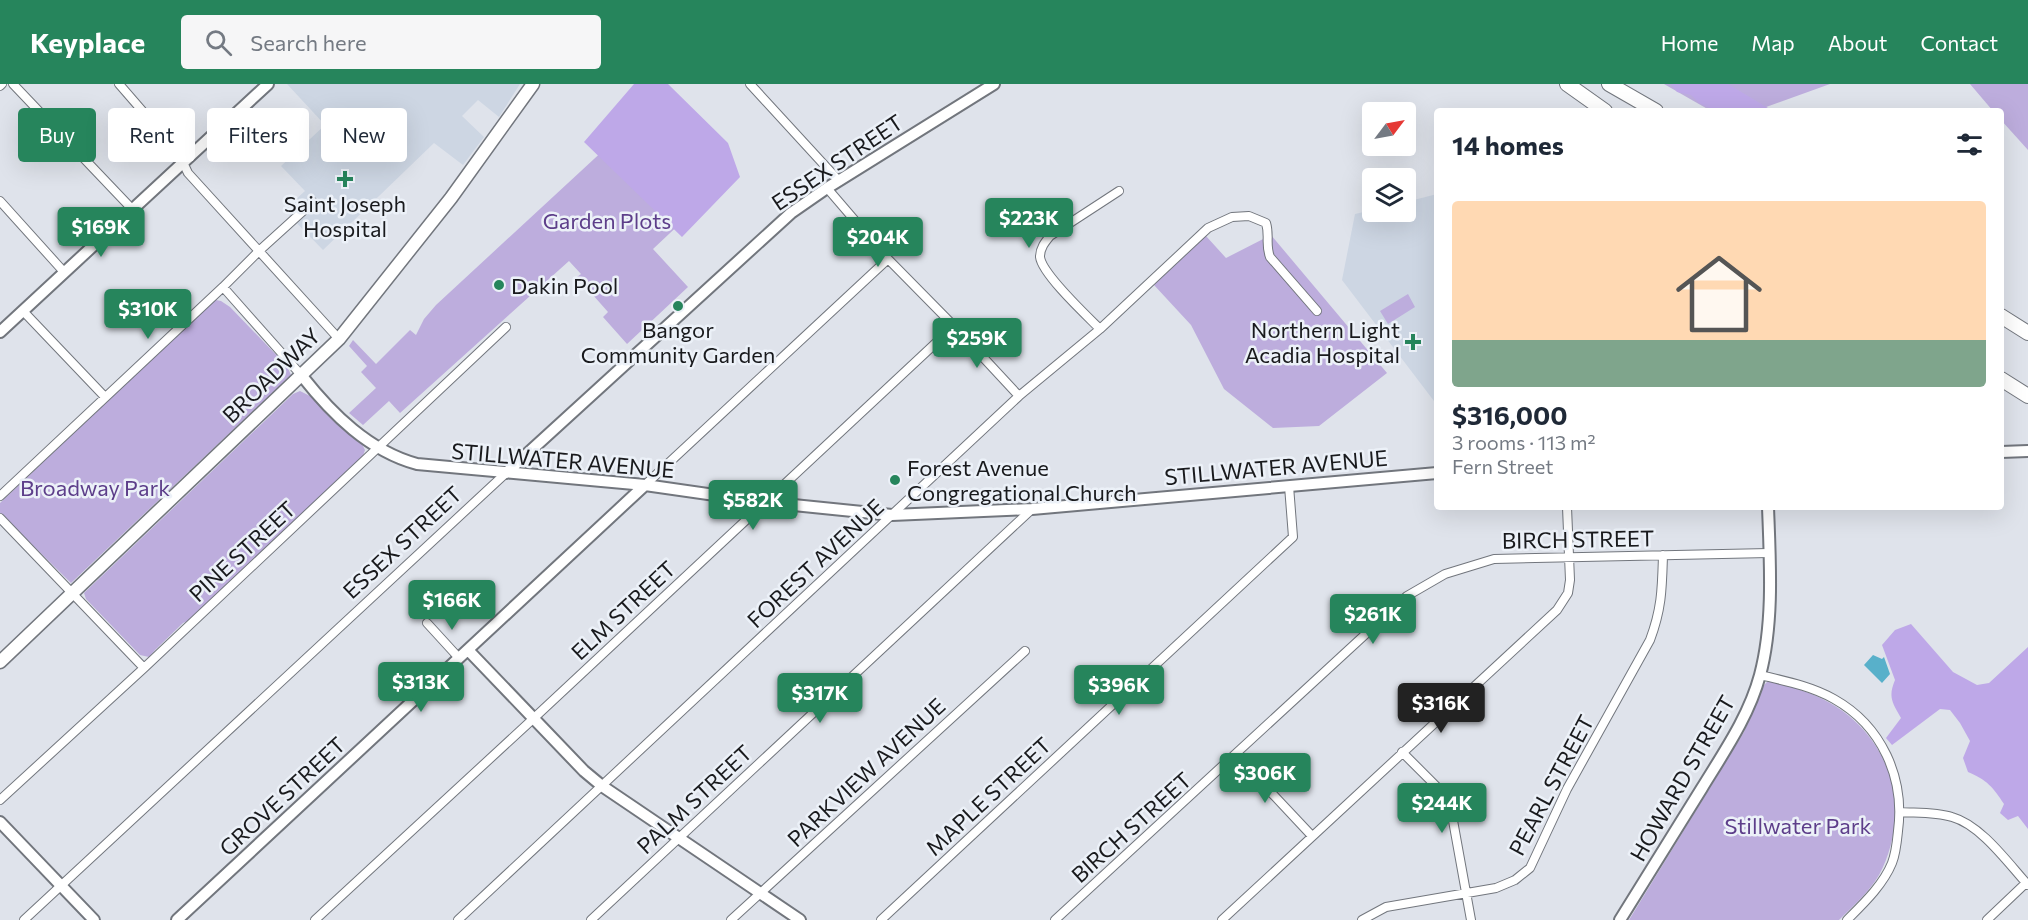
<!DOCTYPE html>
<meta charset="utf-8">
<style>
body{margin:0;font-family:Commissioner,sans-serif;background:#f6f6f7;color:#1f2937;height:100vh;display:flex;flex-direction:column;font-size:22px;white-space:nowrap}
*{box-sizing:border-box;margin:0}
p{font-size:20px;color:#747a83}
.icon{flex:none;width:33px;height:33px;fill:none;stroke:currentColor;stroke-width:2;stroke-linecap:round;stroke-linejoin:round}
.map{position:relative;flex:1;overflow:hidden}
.sheet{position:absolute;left:1434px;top:24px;width:570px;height:402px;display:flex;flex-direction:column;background:#fff;border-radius:6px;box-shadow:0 6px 24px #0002}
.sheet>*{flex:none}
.hud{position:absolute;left:18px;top:24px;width:570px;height:54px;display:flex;gap:12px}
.needle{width:39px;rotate:58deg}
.fabs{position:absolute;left:1362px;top:18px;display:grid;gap:12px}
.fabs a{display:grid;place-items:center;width:54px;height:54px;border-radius:6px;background:#fff;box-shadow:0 6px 24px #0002;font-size:30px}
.price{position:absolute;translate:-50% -51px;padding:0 14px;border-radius:6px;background:#26855c;color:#fff;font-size:20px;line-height:39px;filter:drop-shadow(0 2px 3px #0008)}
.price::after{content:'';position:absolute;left:50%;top:36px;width:18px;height:14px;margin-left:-9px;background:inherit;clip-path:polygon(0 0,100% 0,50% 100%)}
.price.active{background:#222;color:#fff}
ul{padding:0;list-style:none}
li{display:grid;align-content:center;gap:12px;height:318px;padding:0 18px}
li span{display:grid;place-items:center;height:186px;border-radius:6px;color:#555}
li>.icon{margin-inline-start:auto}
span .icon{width:108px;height:108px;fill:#fffc;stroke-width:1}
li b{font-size:26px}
h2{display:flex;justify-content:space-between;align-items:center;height:72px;padding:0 18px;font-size:26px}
.chip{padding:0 21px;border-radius:6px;background:#fff;box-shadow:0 6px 24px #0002;font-size:21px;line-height:54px}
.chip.active{background:#26855c;color:#fff}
header{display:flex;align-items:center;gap:36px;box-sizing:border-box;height:84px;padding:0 30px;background:#26855c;color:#fff}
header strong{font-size:28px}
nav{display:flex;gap:33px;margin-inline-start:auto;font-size:21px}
.search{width:420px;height:54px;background:#f6f6f7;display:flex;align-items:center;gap:15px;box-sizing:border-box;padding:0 21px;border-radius:6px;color:#747a83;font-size:22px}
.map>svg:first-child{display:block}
</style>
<header>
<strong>Keyplace</strong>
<div class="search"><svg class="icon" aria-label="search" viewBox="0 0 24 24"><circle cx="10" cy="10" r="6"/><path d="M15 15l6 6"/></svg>Search here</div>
<nav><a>Home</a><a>Map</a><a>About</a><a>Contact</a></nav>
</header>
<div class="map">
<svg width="2028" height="836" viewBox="0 0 2028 836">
<rect width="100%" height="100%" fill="#dfe3eb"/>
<path fill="#cdd6e3" d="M287 0H520L499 33 478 16 462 32 484 53 463 81 434 59 323 166 284 126 305 107 281 82 325 41Z
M1437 110V321L1342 196 1355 130 1372 126V128H1406V118Z"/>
<path fill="#bdaddd" d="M1664 0H1830L1755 27H1711Z
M1970 0H2028V66L2001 36V27H1993Z
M647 26 718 104 653 165 688 203 627 260 603 233 608 228 577 193 581 190 569 177 400 329 389 317 363 341 349 329 376 304 361 288 367 282 349 262 353 256 376 280 410 246 416 251 424 235 436 221Z
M1271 151 1387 289 1319 342 1273 344 1224 305 1191 241 1154 201 1206 152 1226 174Z
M1408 210 1415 223 1388 240 1380 227Z
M216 216 221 217 230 223 287 282 291 291 71 499 0 429V419L212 218Z
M300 307 310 312 338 340 362 360 365 366 363 372 190 536 183 539 155 566 149 573 140 571 86 515 84 509 293 310Z
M1768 597C1779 598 1792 603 1803 607 1879 632 1916 709 1883 783 1874 804 1855 820 1839 836H1629L1744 648 1763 602Z"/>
<path fill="#bea8e8" d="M634 0H668L728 59 740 93 682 153 584 58Z
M1671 0H1728L1773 27H1716L1699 19 1691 11 1677 8Z
M1911 540 1953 588 1977 601 1989 599 2028 563V745L2018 732 2008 736 2000 729 2004 720C1993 703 1987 696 1968 688L1963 674 1970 657 1960 639 1950 626 1940 625 1892 661 1886 654 1901 634C1892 618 1888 613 1895 596L1882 561 1895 546Z"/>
<path fill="#58b0ca" d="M1873 571 1882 575 1884 573 1890 590 1882 599 1864 581Z"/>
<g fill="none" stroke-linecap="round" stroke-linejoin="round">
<g stroke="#72767d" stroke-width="10">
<path id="street" d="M13 0 133 126
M119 0 178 68 188 89 339 255
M750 0 839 97
M0 2 2 0
M827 104 888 175 954 242 1019 312
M0 117 64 188
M223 203 302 292
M23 227 105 313
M1100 245C1086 231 1042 190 1040 173 1040 164 1045 158 1050 152L1119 107
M645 401 888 175
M0 412 223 203 260 166 313 118
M0 434 144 584
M427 539 459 574
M1760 591C1785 597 1811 602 1834 615 1882 642 1905 694 1898 747 1897 757 1896 769 1892 779 1883 801 1864 819 1847 836
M1402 668 1436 702 1445 715 1452 731 1471 836
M1236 671 1312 752
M0 716 144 584 506 243
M1901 728C1917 729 1936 728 1952 733 1981 741 2008 779 2028 801
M24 836 506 389
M315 836 534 634 954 242
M458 836 1019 312 1100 245 1208 144 1232 133 1249 132 1266 139C1270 152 1265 160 1270 173L1317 227
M591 836 1032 425
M731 836 1025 567
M881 836 1293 453 1289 402
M1055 836 1407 512 1445 490 1494 475 1769 469
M1222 836 1557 526 1568 509 1570 496 1567 423
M1362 836 1386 823 1496 804 1515 796 1530 784 1567 705 1650 556C1662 524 1662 504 1663 471
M1987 836 2026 799"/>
</g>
<g stroke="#72767d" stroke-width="14">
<path id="secondary" d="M0 248 268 0
M302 292C332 330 369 367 417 380L645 401 764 418 892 431 1032 425 1437 389
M2001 368 2028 367
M506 389 791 129 827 104 994 0
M468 566 584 687 602 702 800 836
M0 738 94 836
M177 836 645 401
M1620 836C1647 792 1675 748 1702 704 1724 668 1749 632 1760 591 1774 539 1770 477 1768 423"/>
</g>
<g stroke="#72767d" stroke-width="15">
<path id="primary" d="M0 578 339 255 451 114 533 0"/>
</g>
<g stroke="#72767d" stroke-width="16">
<path id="highway" d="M1567 0 1605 27
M1609 0 1656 27
M2001 232 2028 249
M2001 295 2028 312"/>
</g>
<use href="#street" stroke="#fff" stroke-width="8"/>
<use href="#secondary" stroke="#fff" stroke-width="10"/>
<use href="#primary" stroke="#fff" stroke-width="12"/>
<use href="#highway" stroke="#fff" stroke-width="14"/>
</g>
<g fill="#26855c" stroke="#ecf1f8" stroke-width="2">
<path d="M342 86h6v6h6v6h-6v6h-6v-6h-6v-6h6z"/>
<circle cx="499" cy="201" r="6"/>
<circle cx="678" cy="222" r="6"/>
<path d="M1410 249h6v6h6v6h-6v6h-6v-6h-6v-6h6z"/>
<circle cx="895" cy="396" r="6"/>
</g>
<g text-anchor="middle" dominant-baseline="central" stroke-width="5" stroke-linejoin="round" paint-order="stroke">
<g font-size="22" fill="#191a1d" stroke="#ecf1f8">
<text transform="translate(837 78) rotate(-34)">ESSEX STREET</text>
<text transform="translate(271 291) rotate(-44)">BROADWAY</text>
<text transform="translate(563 376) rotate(5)">STILLWATER AVENUE</text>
<text transform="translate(1276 383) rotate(-5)">STILLWATER AVENUE</text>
<text transform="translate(1578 455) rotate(-1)">BIRCH STREET</text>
<text transform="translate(402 458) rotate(-43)">ESSEX STREET</text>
<text transform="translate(242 467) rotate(-43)">PINE STREET</text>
<text transform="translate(815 479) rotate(-43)">FOREST AVENUE</text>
<text transform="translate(623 526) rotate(-43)">ELM STREET</text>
<text transform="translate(866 688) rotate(-43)">PARKVIEW AVENUE</text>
<text transform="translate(1682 694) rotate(-60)">HOWARD STREET</text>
<text transform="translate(1551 701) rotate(-62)">PEARL STREET</text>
<text transform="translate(282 712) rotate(-43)">GROVE STREET</text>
<text transform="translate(988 712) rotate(-43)">MAPLE STREET</text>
<text transform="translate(694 715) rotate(-43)">PALM STREET</text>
<text transform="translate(1131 743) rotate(-42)">BIRCH STREET</text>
</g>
<g font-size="22" fill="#191a1d" stroke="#ecf1f8">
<text x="345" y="119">Saint Joseph<tspan x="345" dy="25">Hospital</tspan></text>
<text x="511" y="201" text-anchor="start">Dakin Pool</text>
<text x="678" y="245">Bangor<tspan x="678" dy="25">Community Garden</tspan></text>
<text x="1400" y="245" text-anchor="end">Northern Light<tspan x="1400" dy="25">Acadia Hospital</tspan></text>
<text x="907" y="383" text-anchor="start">Forest Avenue<tspan x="907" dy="25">Congregational Church</tspan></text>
</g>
<g font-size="22" fill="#5d3e8a" stroke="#ecf1f8">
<text x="607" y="136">Garden Plots</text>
<text x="95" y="403">Broadway Park</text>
<text x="1798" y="741">Stillwater Park</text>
</g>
</g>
</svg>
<div class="fabs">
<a><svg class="needle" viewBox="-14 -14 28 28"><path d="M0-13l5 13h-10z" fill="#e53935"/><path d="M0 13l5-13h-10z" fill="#747a83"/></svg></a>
<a><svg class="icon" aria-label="layers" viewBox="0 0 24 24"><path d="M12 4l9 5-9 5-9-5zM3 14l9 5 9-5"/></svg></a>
</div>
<b class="price" style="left:1029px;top:165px">$223K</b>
<b class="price" style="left:101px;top:174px">$169K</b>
<b class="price" style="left:878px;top:184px">$204K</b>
<b class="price" style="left:148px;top:256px">$310K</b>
<b class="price" style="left:977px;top:285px">$259K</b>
<b class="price" style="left:753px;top:447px">$582K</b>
<b class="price" style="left:452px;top:547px">$166K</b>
<b class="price" style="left:1373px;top:561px">$261K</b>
<b class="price" style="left:421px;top:629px">$313K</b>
<b class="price" style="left:1119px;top:632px">$396K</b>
<b class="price" style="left:820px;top:640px">$317K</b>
<b class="price active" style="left:1441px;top:650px">$316K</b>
<b class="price" style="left:1265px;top:720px">$306K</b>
<b class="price" style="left:1442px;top:750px">$244K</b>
<div class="hud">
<a class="chip active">Buy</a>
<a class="chip">Rent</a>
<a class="chip">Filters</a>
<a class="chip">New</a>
</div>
<section class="sheet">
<h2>14 homes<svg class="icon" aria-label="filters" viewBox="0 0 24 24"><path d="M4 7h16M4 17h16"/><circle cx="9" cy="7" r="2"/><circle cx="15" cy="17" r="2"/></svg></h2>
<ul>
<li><span style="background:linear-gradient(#ffd9b3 75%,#7fa58c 0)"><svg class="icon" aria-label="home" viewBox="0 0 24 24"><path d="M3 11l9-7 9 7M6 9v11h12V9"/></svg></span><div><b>$316,000</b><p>3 rooms · 113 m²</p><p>Fern Street</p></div></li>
</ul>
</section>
</div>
